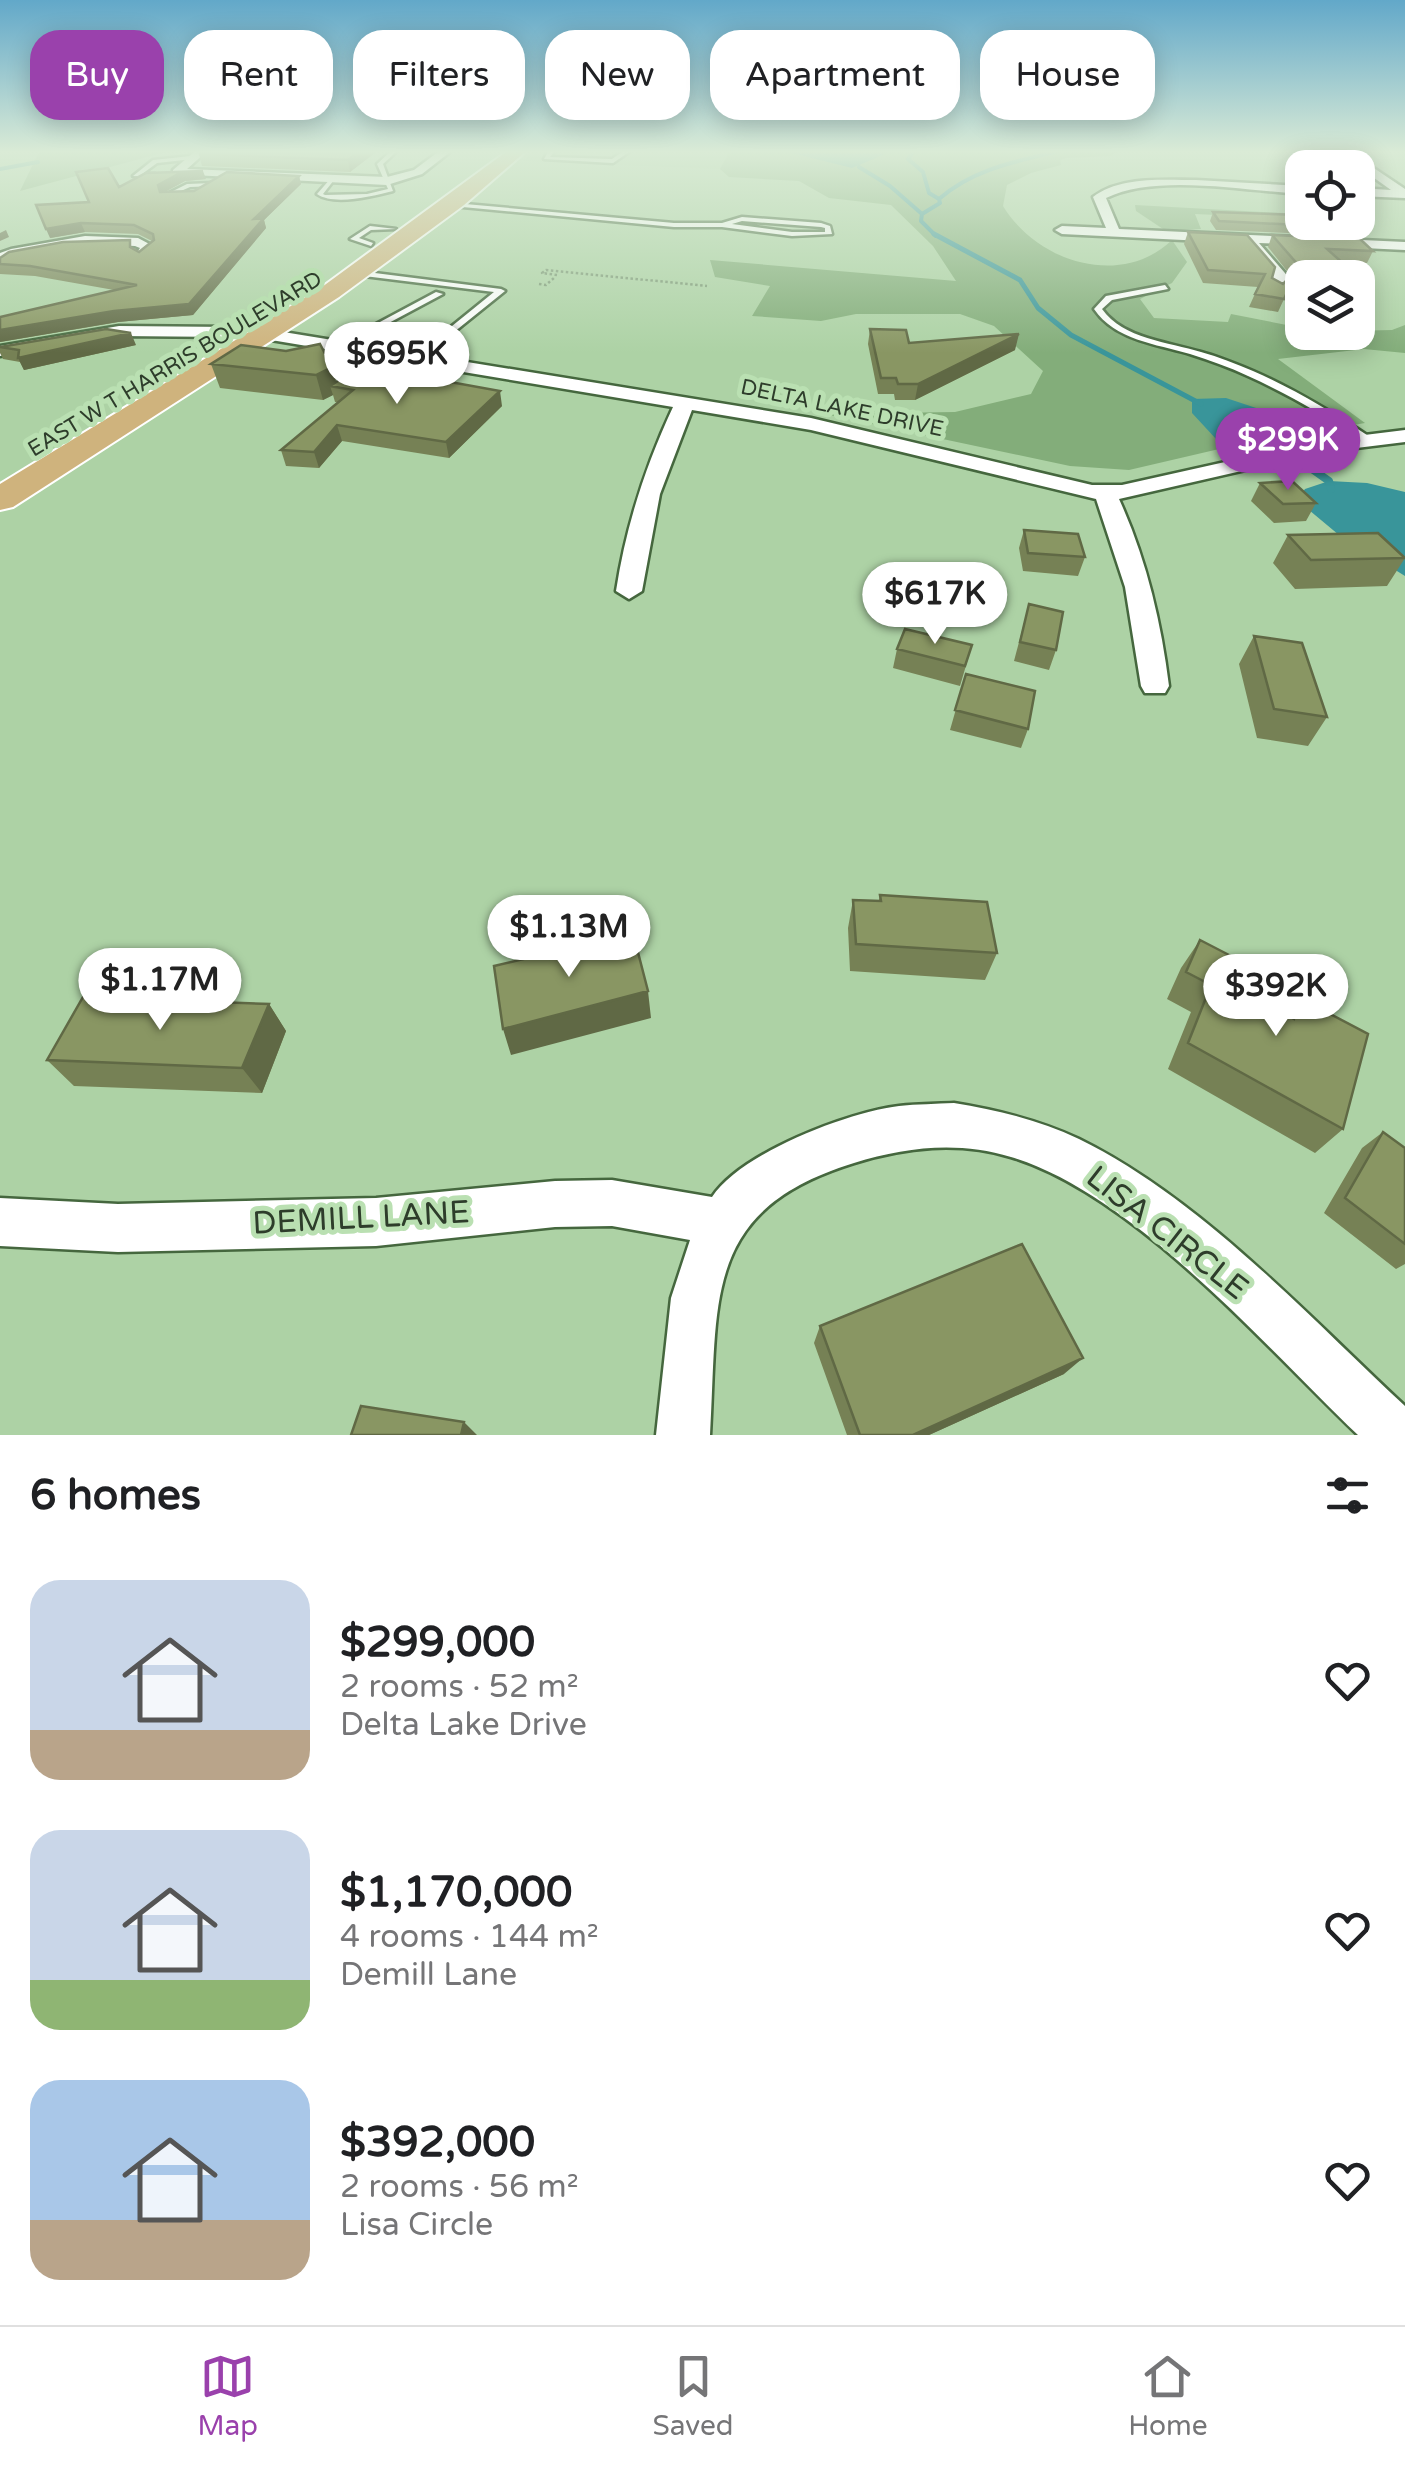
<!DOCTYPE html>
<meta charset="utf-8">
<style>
body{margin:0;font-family:"Varela Round",sans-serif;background:#f2f2f2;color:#202124;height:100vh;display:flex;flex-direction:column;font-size:38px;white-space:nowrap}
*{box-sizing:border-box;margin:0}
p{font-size:32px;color:#757577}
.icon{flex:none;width:55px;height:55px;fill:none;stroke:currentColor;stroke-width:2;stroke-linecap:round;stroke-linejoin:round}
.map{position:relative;height:1435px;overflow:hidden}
.panel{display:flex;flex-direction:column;background:#fff;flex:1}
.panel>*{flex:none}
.hud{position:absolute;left:30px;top:30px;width:1345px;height:90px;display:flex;gap:20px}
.buttons{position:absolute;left:1285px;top:150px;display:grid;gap:20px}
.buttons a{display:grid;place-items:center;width:90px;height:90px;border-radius:20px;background:#fff;box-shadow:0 5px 25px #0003;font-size:50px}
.price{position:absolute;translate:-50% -85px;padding:0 22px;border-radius:35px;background:#fff;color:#222;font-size:32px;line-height:65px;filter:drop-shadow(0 2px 5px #0008)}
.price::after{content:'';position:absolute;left:50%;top:60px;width:30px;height:22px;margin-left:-15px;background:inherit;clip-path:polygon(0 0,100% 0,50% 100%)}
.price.active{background:#9a41ac;color:#fff}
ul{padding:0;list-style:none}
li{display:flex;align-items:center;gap:30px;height:250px;padding:0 30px}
li span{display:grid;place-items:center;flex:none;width:280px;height:200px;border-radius:30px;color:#555}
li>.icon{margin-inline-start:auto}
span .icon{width:120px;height:120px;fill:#fffc;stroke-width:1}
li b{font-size:42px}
h2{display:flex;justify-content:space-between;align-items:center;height:120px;padding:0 30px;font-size:42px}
.pill{padding:0 35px;border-radius:30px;background:#fff;box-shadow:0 5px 25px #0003;font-size:35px;line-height:90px}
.pill.active{background:#9a41ac;color:#fff}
.menu{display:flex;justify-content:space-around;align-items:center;height:140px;border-top:2px solid #e0e0e0;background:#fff;font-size:28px;color:#757577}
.menu a{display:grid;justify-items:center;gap:5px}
.menu .active{color:#9a41ac}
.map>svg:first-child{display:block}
</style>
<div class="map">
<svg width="1405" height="1435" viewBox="0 0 1405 1435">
<rect width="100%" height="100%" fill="#add2a5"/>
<path fill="#a2cd99" d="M533 152H729L720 169 523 161Z"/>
<path fill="#83ad7a" d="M39 152H166L20 191Z
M729 152H1117L1111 156 1066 158 1060 160 1061 165 1031 173 1007 185 1003 206C1037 262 1121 289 1172 240L1187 262 1172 283 1140 299 1154 318 1228 322 1231 314 1302 328V332L1392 330 1405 325V353L1364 349 1278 359 1365 423 1232 446 1129 470 1070 466 825 414 955 412 1031 394 1043 371 994 326 960 314H856L821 321 752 316 770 286 715 277 710 260 956 281 933 246 891 205 829 198 799 181 729 177 720 169Z
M1135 205 1302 214V219L1195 214 1201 229 1166 231 1136 211Z"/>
<path fill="#39959a" d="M788 152H880L885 154 852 168Z
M1226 398 1277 415 1296 433C1281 449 1250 448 1229 453L1192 413V399Z
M1329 481 1367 483 1405 492V576L1339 535 1297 500 1305 489Z"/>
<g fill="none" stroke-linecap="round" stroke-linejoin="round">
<path stroke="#39959a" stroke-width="4" d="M913 152 908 159 923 172 929 193 939 199
M859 167 890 186 922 214 921 221 936 236
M0 169 38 162
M922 214 940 203 939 199C972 170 1013 162 1055 152"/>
<path stroke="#39959a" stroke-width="5" d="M934 234 1020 280 1038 308 1071 335 1201 404
M1301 461 1315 471"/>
<path stroke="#39959a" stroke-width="8" d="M1312 469 1329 481 1331 489"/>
<g stroke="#45673e" stroke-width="5">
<path id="service" d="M390 152H396L383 164 393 191C373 196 334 206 317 194L331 178 334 180 323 194 325 195 367 194 388 189 377 164Z
M548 152H554L550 157 612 159 622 152H629L613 163 544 159Z
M191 156 193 159 157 163 142 174H155L157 177 133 176 153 160Z
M213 183 215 186 190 187 172 195 179 197V199L163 196 187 184Z
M454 203 674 223H722L742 217 821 223 830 226 832 234 792 236 722 227H674L452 206ZM742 221 821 227 825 228V232H792L732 224Z
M370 226 396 229 371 230 359 238 373 243 371 246 350 239Z
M359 271 501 289 505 291 418 361 414 358 415 356 494 292 356 275Z
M1165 285 1168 289 1112 300 1102 309C1123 339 1169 342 1201 352 1219 357 1236 364 1253 371 1294 389 1332 412 1370 437V441H1362C1326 416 1288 394 1248 376 1229 367 1209 360 1190 354 1156 344 1115 340 1094 309L1106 296Z
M436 292 443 294 342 348 335 346Z"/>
</g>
<g stroke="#45673e" stroke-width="5">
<path id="minor" d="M194 152H206L187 169 387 177 414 170 438 152H450L422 174 387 185 173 174V170Z
M1338 152H1350L1405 189V198L1358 196V188L1391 190Z
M1196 180 1302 186V194C1247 191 1156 173 1106 198L1119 229 1405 242V250L1259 243 1291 280 1277 293 1269 288 1275 280 1244 243 1062 234 1055 230 1062 226 1106 228 1093 197C1120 176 1163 180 1196 180Z
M85 236 138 238 155 247 143 258 136 254 140 248 135 246C87 242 46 249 0 262V253L11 249Z
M119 326 230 327 238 332 230 337 119 336 0 356V346Z
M265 329 811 418 1092 485H1122L1324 440 1405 430V442L1324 452 1119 499C1146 558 1161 621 1169 686L1165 693H1145L1141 686 1125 587 1096 499 811 430 692 410 660 494 642 591 629 599 616 591C626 526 645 467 673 407L259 338 257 334Z
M954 1103C997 1110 1039 1120 1079 1139 1201 1199 1306 1314 1405 1406V1435H1358C1266 1347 1134 1194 1011 1157 958 1141 906 1147 854 1163 702 1210 718 1299 710 1435H656L671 1298 690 1240 612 1226 555 1227 376 1246 118 1252 0 1246V1198L118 1204 376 1198 555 1181 612 1180 712 1197C741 1153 848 1112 899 1106 917 1104 936 1104 954 1103Z"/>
</g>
<g stroke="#fff" stroke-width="4">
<path id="primary" d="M506 152H525L464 205 339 297 13 507 0 510V484L322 287Z"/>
</g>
<path stroke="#7c9876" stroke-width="2.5" stroke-dasharray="2.5 2.5" stroke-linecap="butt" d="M557 275 542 273 546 270 707 286
M539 284 546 285 555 277"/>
<use href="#service" fill="#fff" fill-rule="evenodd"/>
<use href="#minor" fill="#fff" fill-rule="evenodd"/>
<use href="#primary" fill="#cfb37d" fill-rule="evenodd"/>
</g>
<path fill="#768155" d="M376 152 350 172 202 166 199 154Z
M146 173 206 179 185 181 165 192 194 191 299 176 301 184 264 220 266 228 193 315 118 322 0 342V317L114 290 35 276 0 274V258L134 249 139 252 152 241 138 234 85 232 50 238 89 202Z
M1213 212 1340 227 1337 235 1216 230 1210 221Z
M1188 232 1247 235 1275 267 1272 278 1283 284 1291 276 1268 247 1272 235 1360 239 1373 251 1367 263 1342 262 1372 289 1365 302 1358 307V278H1302V310L1284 299 1278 312 1249 307 1258 287 1203 283 1184 244Z
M870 329 909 343 1015 350 915 400H895L894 394H878L868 344Z
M136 345 24 370 20 362 3 359 0 353V347Z
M241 345 337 382 502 406 449 458 342 441 319 468 286 466 281 450 339 402H335L333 395 323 400 220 388 211 364Z
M1260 483 1316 503 1306 521 1274 523 1251 501Z
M1024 530 1085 557 1078 576 1023 571 1019 548Z
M1288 535 1405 558 1387 586 1295 589 1273 563Z
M1029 604 1056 650 1049 670 1014 661Z
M1254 636 1327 717 1308 746 1257 738 1239 664Z
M972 645 960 686 893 668 897 649Z
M966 674 1028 729 1021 748 950 730Z
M880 895 997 953 985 980 850 971 848 928 853 900 879 901Z
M1200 940 1251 996 1286 1015 1300 998 1343 1129 1315 1153 1168 1069 1191 1012 1167 999 1181 968Z
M269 1004 286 1031 262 1093 74 1086 47 1060Z
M1383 1132 1405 1148V1264L1396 1269 1324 1213 1362 1148Z
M820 1326 1064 1374 929 1435H847L814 1343Z"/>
<path fill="#606945" d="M358 152H376L350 172 348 160Z
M203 171 206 179 185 181 161 194 158 185 182 172Z
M299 176 301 184 264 220 266 228 193 315 118 322 0 342V330L114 311 254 219Z
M81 223 85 232 50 238 46 229Z
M6 230 9 237 0 241V233Z
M1372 289 1365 302 1358 307V297Z
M131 333 136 345 24 370 18 358Z
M1019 334 1015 350 915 400 918 384Z
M332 367 338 388 330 386 333 395 323 400 316 375Z
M500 391 502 406 449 458 446 442Z
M337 425 342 441 319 468 314 452Z
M648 991 651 1018 511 1055 503 1029Z
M269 1004 286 1031 262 1093 242 1068Z
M1083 1358 1064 1374 929 1435H913Z
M464 1422 477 1435H461Z"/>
<path fill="#899663" stroke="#606945" stroke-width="2.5" d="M207 152H358L348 160 199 154Z
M108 168 119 187 146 173 203 171 182 172 158 185 160 192 194 191 227 172 299 176 254 219 264 218 189 304 114 311 0 330V317L137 285 30 266 0 264V258L9 252 63 242 130 240V247L139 252 154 240 153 234 134 225 81 223 46 229 36 205 89 202 76 172Z
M1213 212 1302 215V222H1336L1340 227 1219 221Z
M1188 232 1247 235 1275 267 1272 278 1283 284 1300 267 1272 235 1360 239 1373 251 1327 249 1372 289 1358 297V278H1302V293L1290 286 1284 299 1255 294 1265 274 1208 270Z
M106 329 131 333 18 358 19 350 0 347Z
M870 329 906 330 909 343 1019 334 918 384H898L896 378H881Z
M320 344 332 367 316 375 211 364 241 345 286 351Z
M362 366 500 391 446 442 337 425 314 452 281 450 353 390 330 386Z
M1292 481 1316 503 1283 504 1260 483Z
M1024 530 1078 534 1085 557 1028 553Z
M1378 533 1405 558 1311 560 1288 535Z
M1029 604 1063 612 1056 650 1020 642Z
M905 629 972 645 965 666 897 649Z
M1254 636 1302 643 1327 717 1274 709Z
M966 674 1035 691 1028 729 955 710Z
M880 895 987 902 997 953 856 944 853 900 881 901Z
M633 933 648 991 503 1029 494 966Z
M1200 940 1260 971 1251 996 1294 1019 1300 998 1368 1034 1343 1129 1188 1043 1211 985 1186 972Z
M83 997 269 1004 242 1068 47 1060Z
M1383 1132 1405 1148V1244L1345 1198Z
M1022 1244 1083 1358 913 1435H860L820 1326Z
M361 1406 464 1422 461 1435H351Z"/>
<linearGradient id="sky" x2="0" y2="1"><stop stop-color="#62a8c9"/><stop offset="0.43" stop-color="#daebd6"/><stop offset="1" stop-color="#daebd6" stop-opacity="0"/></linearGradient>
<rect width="1405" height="353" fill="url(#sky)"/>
<g text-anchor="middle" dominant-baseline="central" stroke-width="10" stroke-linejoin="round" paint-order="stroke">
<g font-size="22" fill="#2e3d2b" stroke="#bae0b2">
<text transform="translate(175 364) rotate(-31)">EAST W T HARRIS BOULEVARD</text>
<text transform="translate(842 408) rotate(12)">DELTA LAKE DRIVE</text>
</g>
<g font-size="32" fill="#2e3d2b" stroke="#bae0b2">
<text transform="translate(361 1218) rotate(-3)">DEMILL LANE</text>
<text transform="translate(1167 1233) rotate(38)">LISA CIRCLE</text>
</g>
</g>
</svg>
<div class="buttons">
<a><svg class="icon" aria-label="locate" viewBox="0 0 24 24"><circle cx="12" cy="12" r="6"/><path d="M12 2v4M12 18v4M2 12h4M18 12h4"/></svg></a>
<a><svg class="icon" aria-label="layers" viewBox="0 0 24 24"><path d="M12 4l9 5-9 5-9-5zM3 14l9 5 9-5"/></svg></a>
</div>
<b class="price" style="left:397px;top:407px">$695K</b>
<b class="price active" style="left:1288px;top:493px">$299K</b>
<b class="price" style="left:935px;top:647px">$617K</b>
<b class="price" style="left:569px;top:980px">$1.13M</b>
<b class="price" style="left:160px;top:1033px">$1.17M</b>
<b class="price" style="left:1276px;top:1039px">$392K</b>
<div class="hud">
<a class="pill active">Buy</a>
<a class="pill">Rent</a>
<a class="pill">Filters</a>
<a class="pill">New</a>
<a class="pill">Apartment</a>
<a class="pill">House</a>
</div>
</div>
<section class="panel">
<h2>6 homes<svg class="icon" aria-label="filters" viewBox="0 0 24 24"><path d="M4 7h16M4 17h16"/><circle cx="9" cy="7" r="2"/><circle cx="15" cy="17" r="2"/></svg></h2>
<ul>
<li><span style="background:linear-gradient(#c9d6e8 75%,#b9a48a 0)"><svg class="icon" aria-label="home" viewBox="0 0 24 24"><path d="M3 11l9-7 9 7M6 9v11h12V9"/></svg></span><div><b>$299,000</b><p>2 rooms · 52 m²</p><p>Delta Lake Drive</p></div><svg class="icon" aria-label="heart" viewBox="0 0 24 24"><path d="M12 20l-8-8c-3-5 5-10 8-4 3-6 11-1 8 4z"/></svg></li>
<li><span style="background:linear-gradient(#c9d6e8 75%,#8fb573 0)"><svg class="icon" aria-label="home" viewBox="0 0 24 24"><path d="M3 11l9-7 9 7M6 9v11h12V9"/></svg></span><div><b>$1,170,000</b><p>4 rooms · 144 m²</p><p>Demill Lane</p></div><svg class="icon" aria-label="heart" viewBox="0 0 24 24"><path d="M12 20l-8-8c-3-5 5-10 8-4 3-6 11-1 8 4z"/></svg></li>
<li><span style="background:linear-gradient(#a9c7e8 70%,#b9a48a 0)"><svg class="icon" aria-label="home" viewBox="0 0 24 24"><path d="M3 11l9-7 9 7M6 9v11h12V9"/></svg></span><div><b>$392,000</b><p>2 rooms · 56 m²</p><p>Lisa Circle</p></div><svg class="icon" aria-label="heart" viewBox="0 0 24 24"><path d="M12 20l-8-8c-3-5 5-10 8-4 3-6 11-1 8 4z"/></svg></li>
</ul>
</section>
<nav class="menu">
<a class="active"><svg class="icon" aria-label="map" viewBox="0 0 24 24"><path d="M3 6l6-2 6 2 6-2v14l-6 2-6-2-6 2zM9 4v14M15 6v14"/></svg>Map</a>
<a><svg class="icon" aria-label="saved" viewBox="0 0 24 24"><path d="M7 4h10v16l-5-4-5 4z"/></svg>Saved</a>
<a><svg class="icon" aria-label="home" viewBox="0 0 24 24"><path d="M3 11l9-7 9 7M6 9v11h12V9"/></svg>Home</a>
</nav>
